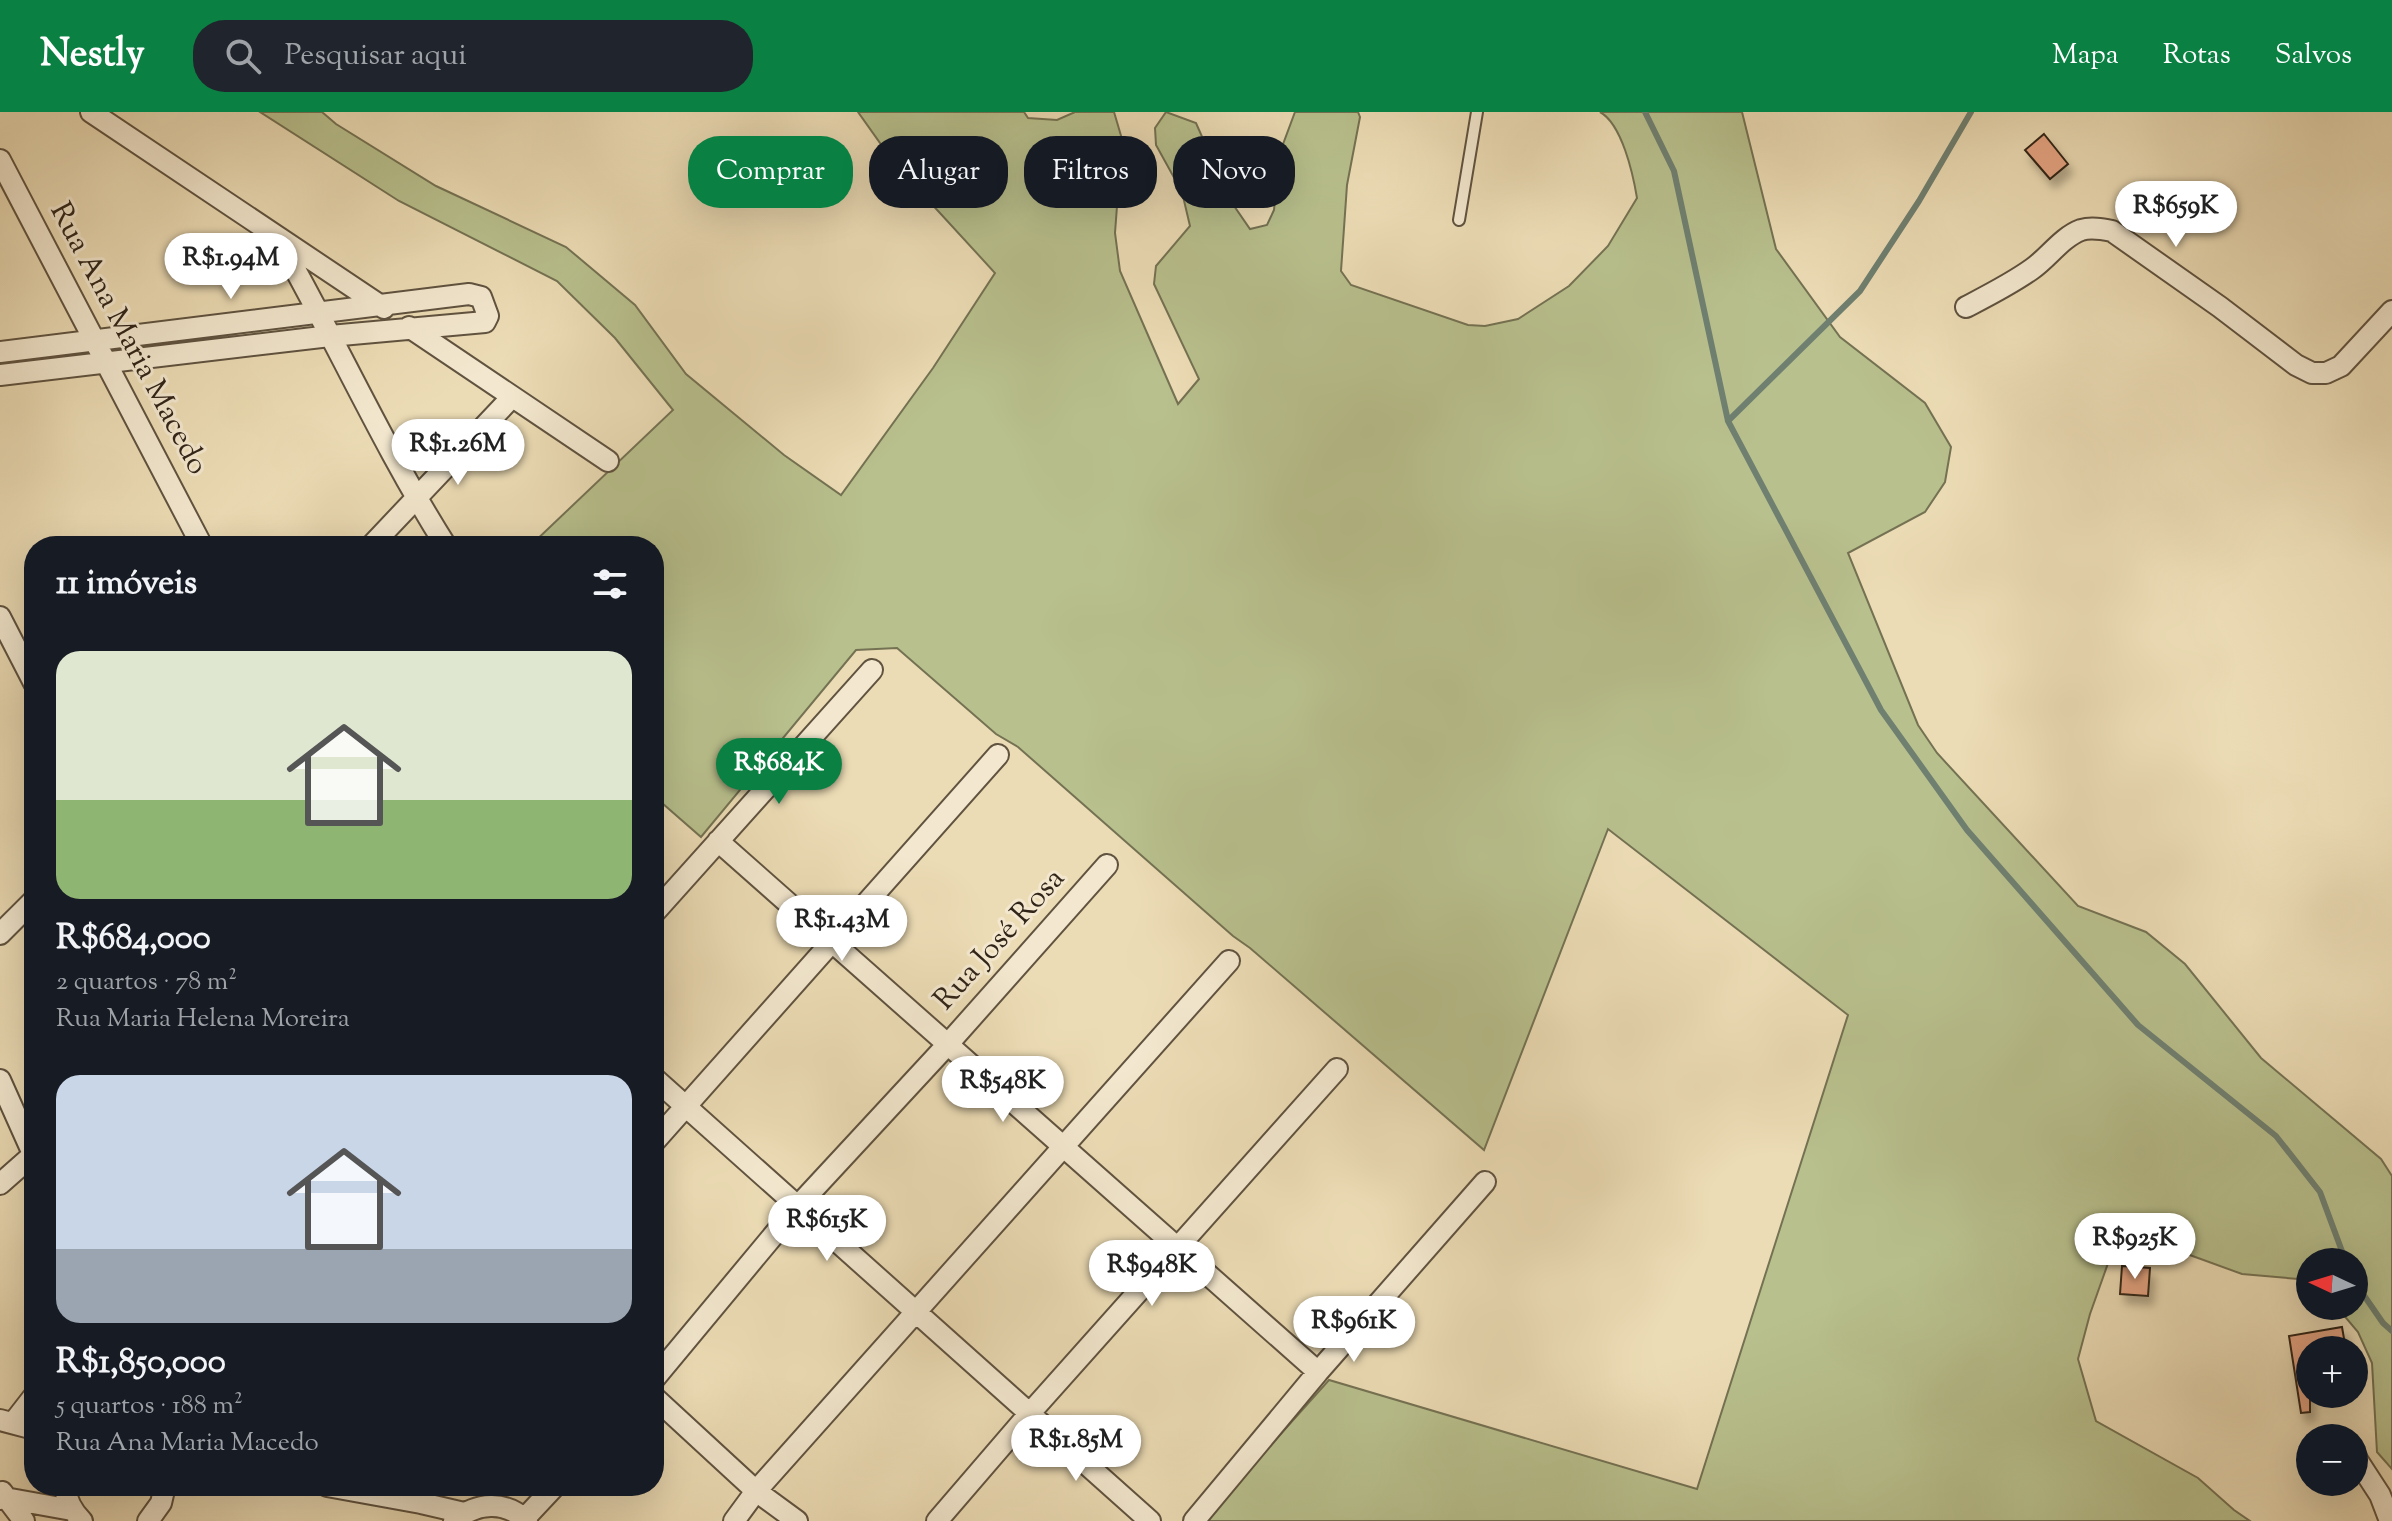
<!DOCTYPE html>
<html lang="pt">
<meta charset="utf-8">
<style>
body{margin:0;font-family:"Sorts Mill Goudy",serif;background:#20242c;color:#f1f3f6;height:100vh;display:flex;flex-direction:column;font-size:30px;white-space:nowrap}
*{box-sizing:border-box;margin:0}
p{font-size:26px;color:#9ea1a6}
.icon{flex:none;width:44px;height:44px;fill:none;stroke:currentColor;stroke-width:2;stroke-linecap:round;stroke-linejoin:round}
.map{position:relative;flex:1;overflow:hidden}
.sheet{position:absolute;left:24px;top:424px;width:640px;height:960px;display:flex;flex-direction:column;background:#171b24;border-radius:32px;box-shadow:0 8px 32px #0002}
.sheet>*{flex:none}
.guide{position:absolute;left:688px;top:24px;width:760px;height:72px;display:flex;gap:16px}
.needle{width:52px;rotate:274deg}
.fabs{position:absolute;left:2296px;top:1136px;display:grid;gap:16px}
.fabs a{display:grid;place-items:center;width:72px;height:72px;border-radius:50%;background:#171b24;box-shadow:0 8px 32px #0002;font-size:40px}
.price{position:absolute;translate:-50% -68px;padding:0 18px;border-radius:28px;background:#fff;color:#222;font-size:26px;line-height:52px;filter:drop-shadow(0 2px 4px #0008)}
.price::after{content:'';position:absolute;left:50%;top:48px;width:24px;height:18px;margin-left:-12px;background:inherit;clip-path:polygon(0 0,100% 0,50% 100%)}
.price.on{background:#0b8043;color:#fff}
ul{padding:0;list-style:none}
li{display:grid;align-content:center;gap:16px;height:424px;padding:0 32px}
li span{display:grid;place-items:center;height:248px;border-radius:24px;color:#555}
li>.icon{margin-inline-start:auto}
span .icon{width:144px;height:144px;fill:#fffc;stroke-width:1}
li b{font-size:34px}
h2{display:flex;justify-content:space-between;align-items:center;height:96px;padding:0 32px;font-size:34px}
.chip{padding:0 28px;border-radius:32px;background:#171b24;box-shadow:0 8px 32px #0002;font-size:28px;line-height:72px}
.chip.on{background:#0b8043;color:#fff}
header{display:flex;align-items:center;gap:48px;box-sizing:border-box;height:112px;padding:0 40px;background:#0b8043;color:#fff}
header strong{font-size:38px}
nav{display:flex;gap:44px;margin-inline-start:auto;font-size:28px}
.search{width:560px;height:72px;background:#20242c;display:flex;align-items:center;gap:20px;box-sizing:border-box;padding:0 28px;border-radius:32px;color:#9ea1a6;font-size:30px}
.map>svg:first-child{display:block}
</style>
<header>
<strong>Nestly</strong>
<div class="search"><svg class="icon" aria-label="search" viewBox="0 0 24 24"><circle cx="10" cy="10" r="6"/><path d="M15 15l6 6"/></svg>Pesquisar aqui</div>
<nav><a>Mapa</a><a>Rotas</a><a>Salvos</a></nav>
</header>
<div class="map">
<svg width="2392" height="1409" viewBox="0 0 2392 1409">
<defs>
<filter id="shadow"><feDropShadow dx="5" dy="9" stdDeviation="4" flood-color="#0004"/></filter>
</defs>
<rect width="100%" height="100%" fill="#ecdcb5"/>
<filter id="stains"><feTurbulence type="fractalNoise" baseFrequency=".0025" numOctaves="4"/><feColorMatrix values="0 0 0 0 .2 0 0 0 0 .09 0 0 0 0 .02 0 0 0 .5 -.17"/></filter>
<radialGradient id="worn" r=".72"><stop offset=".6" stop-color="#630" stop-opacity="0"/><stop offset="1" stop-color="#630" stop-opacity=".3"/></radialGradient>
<path fill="#b8c08d" stroke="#747253" stroke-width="2" d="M260 0H322L336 12 436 74 566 135 635 193 686 262 784 343 841 383 933 256 995 161 895 52 858 0H1024L1028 6 1057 8 1075 0H1114L1122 27 1115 121 1120 159 1178 292 1199 267 1154 172 1156 154 1190 114 1182 80 1156 33 1155 16 1166 0 1196 11 1230 88 1250 117 1267 113 1274 98 1279 43 1295 0H1358L1360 5 1347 73 1341 159 1351 173 1468 213 1485 214 1518 207 1569 174 1608 134 1637 86C1633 62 1622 12 1600 0H1742L1776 137 1840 225 1925 291 1951 335 1945 370 1925 400 1848 441 1918 613 1937 641 2078 794 2146 820 2185 852 2261 946 2381 1047 2392 1064V1357L2377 1340 2372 1251 2358 1220 2336 1194H2354V1150H2310V1168L2242 1162 2187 1142 2155 1127 2131 1103 2112 1140 2090 1202 2078 1247 2096 1309 2198 1366 2234 1398 2250 1409H1203L1329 1268 1697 1377 1848 903 1608 717 1484 1038 1250 836 1233 824 1018 635 996 622 897 536 856 538 701 725 654 684V434H530L673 298 615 226 557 169 399 89Z"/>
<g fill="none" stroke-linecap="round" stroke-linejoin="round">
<path stroke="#6f8071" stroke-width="6" d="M1645 0 1674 59 1728 309 1881 598 1967 718 2138 913 2276 1024 2320 1080 2346 1150
M1728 309 1860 179 1919 89 1971 0
M2354 1169 2383 1211 2392 1219"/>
</g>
<path fill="#e4a482" stroke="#312519" stroke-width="2" filter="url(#shadow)" d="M2044 22 2068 52 2050 67 2025 38Z
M2122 1154 2150 1156 2148 1184 2120 1182Z
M2342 1215 2346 1238H2310V1300L2301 1301 2289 1224Z"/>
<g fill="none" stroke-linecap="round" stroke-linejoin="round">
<g stroke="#605340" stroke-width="14">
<path id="lane" d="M1459 108 1477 0"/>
</g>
<g stroke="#605340" stroke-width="24">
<path id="street" d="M91 0 384 196
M0 48 202 434
M280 130C337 231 384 336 446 434
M1966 195C1989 183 2011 172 2032 157 2048 146 2062 125 2081 118 2091 115 2102 117 2112 119L2220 195 2296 253 2312 261H2326L2341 254 2392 199
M409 215 608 349
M0 240 469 182 481 185 488 204 485 210 330 224 0 263
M371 434 512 285
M0 505 34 571
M718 729 1318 1260
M654 801 872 558
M0 822 34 788
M654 966 1150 1409
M0 968 34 1044
M654 1030 998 643
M0 1072 34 1042
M654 1267 797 1095 948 932 1107 753
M654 1285 756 1379 797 1409
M0 1308 34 1317
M13 1311 34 1284
M2354 1343 2380 1383 2390 1409
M65 1374C66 1388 72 1399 82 1409
M327 1374 421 1391
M2 1380 24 1409
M412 1384 421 1391 464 1401
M0 1387 5 1386 72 1398
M525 1406 555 1374
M148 1409 161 1391 165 1374
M454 1409C477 1390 505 1388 527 1409
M734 1409 756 1379 1229 849
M937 1409 1030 1301 1337 957
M1194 1409 1318 1260 1485 1070"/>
</g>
<use href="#lane" stroke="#f3e8cf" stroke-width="10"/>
<use href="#street" stroke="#f3e8cf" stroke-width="20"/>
</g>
<g text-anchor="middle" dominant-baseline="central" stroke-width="6" stroke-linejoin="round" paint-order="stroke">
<g font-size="30" fill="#312519" stroke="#f3e8cf">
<text transform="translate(128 227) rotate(62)">Rua Ana Maria Macedo</text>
<text transform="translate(1000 828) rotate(-48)">Rua José Rosa</text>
</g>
</g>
<rect width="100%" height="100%" filter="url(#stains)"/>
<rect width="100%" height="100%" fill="url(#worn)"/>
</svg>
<div class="fabs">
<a><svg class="needle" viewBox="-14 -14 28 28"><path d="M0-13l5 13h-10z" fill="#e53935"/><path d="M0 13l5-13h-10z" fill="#9ea1a6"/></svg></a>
<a>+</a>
<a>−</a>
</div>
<b class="price" style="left:2176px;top:137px">R$659K</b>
<b class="price" style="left:231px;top:189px">R$1.94M</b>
<b class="price" style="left:458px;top:375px">R$1.26M</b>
<b class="price on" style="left:779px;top:694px">R$684K</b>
<b class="price" style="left:842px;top:851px">R$1.43M</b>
<b class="price" style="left:1003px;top:1012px">R$548K</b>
<b class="price" style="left:827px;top:1151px">R$615K</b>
<b class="price" style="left:2135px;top:1169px">R$925K</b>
<b class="price" style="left:1152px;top:1196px">R$948K</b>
<b class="price" style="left:1354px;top:1252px">R$961K</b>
<b class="price" style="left:1076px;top:1371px">R$1.85M</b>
<div class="guide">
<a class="chip on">Comprar</a>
<a class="chip">Alugar</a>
<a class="chip">Filtros</a>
<a class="chip">Novo</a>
</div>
<section class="sheet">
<h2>11 imóveis<svg class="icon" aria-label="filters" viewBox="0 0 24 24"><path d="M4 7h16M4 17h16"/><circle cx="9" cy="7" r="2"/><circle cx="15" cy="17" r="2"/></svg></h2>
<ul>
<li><span style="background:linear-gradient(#dfe7d0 60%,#8fb573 0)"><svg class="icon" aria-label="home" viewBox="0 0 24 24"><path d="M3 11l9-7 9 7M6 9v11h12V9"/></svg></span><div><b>R$684,000</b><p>2 quartos · 78 m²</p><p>Rua Maria Helena Moreira</p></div></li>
<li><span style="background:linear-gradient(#c9d6e8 70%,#9aa5b1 0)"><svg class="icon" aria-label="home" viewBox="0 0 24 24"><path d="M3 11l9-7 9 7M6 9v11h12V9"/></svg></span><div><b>R$1,850,000</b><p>5 quartos · 188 m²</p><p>Rua Ana Maria Macedo</p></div></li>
</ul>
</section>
</div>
